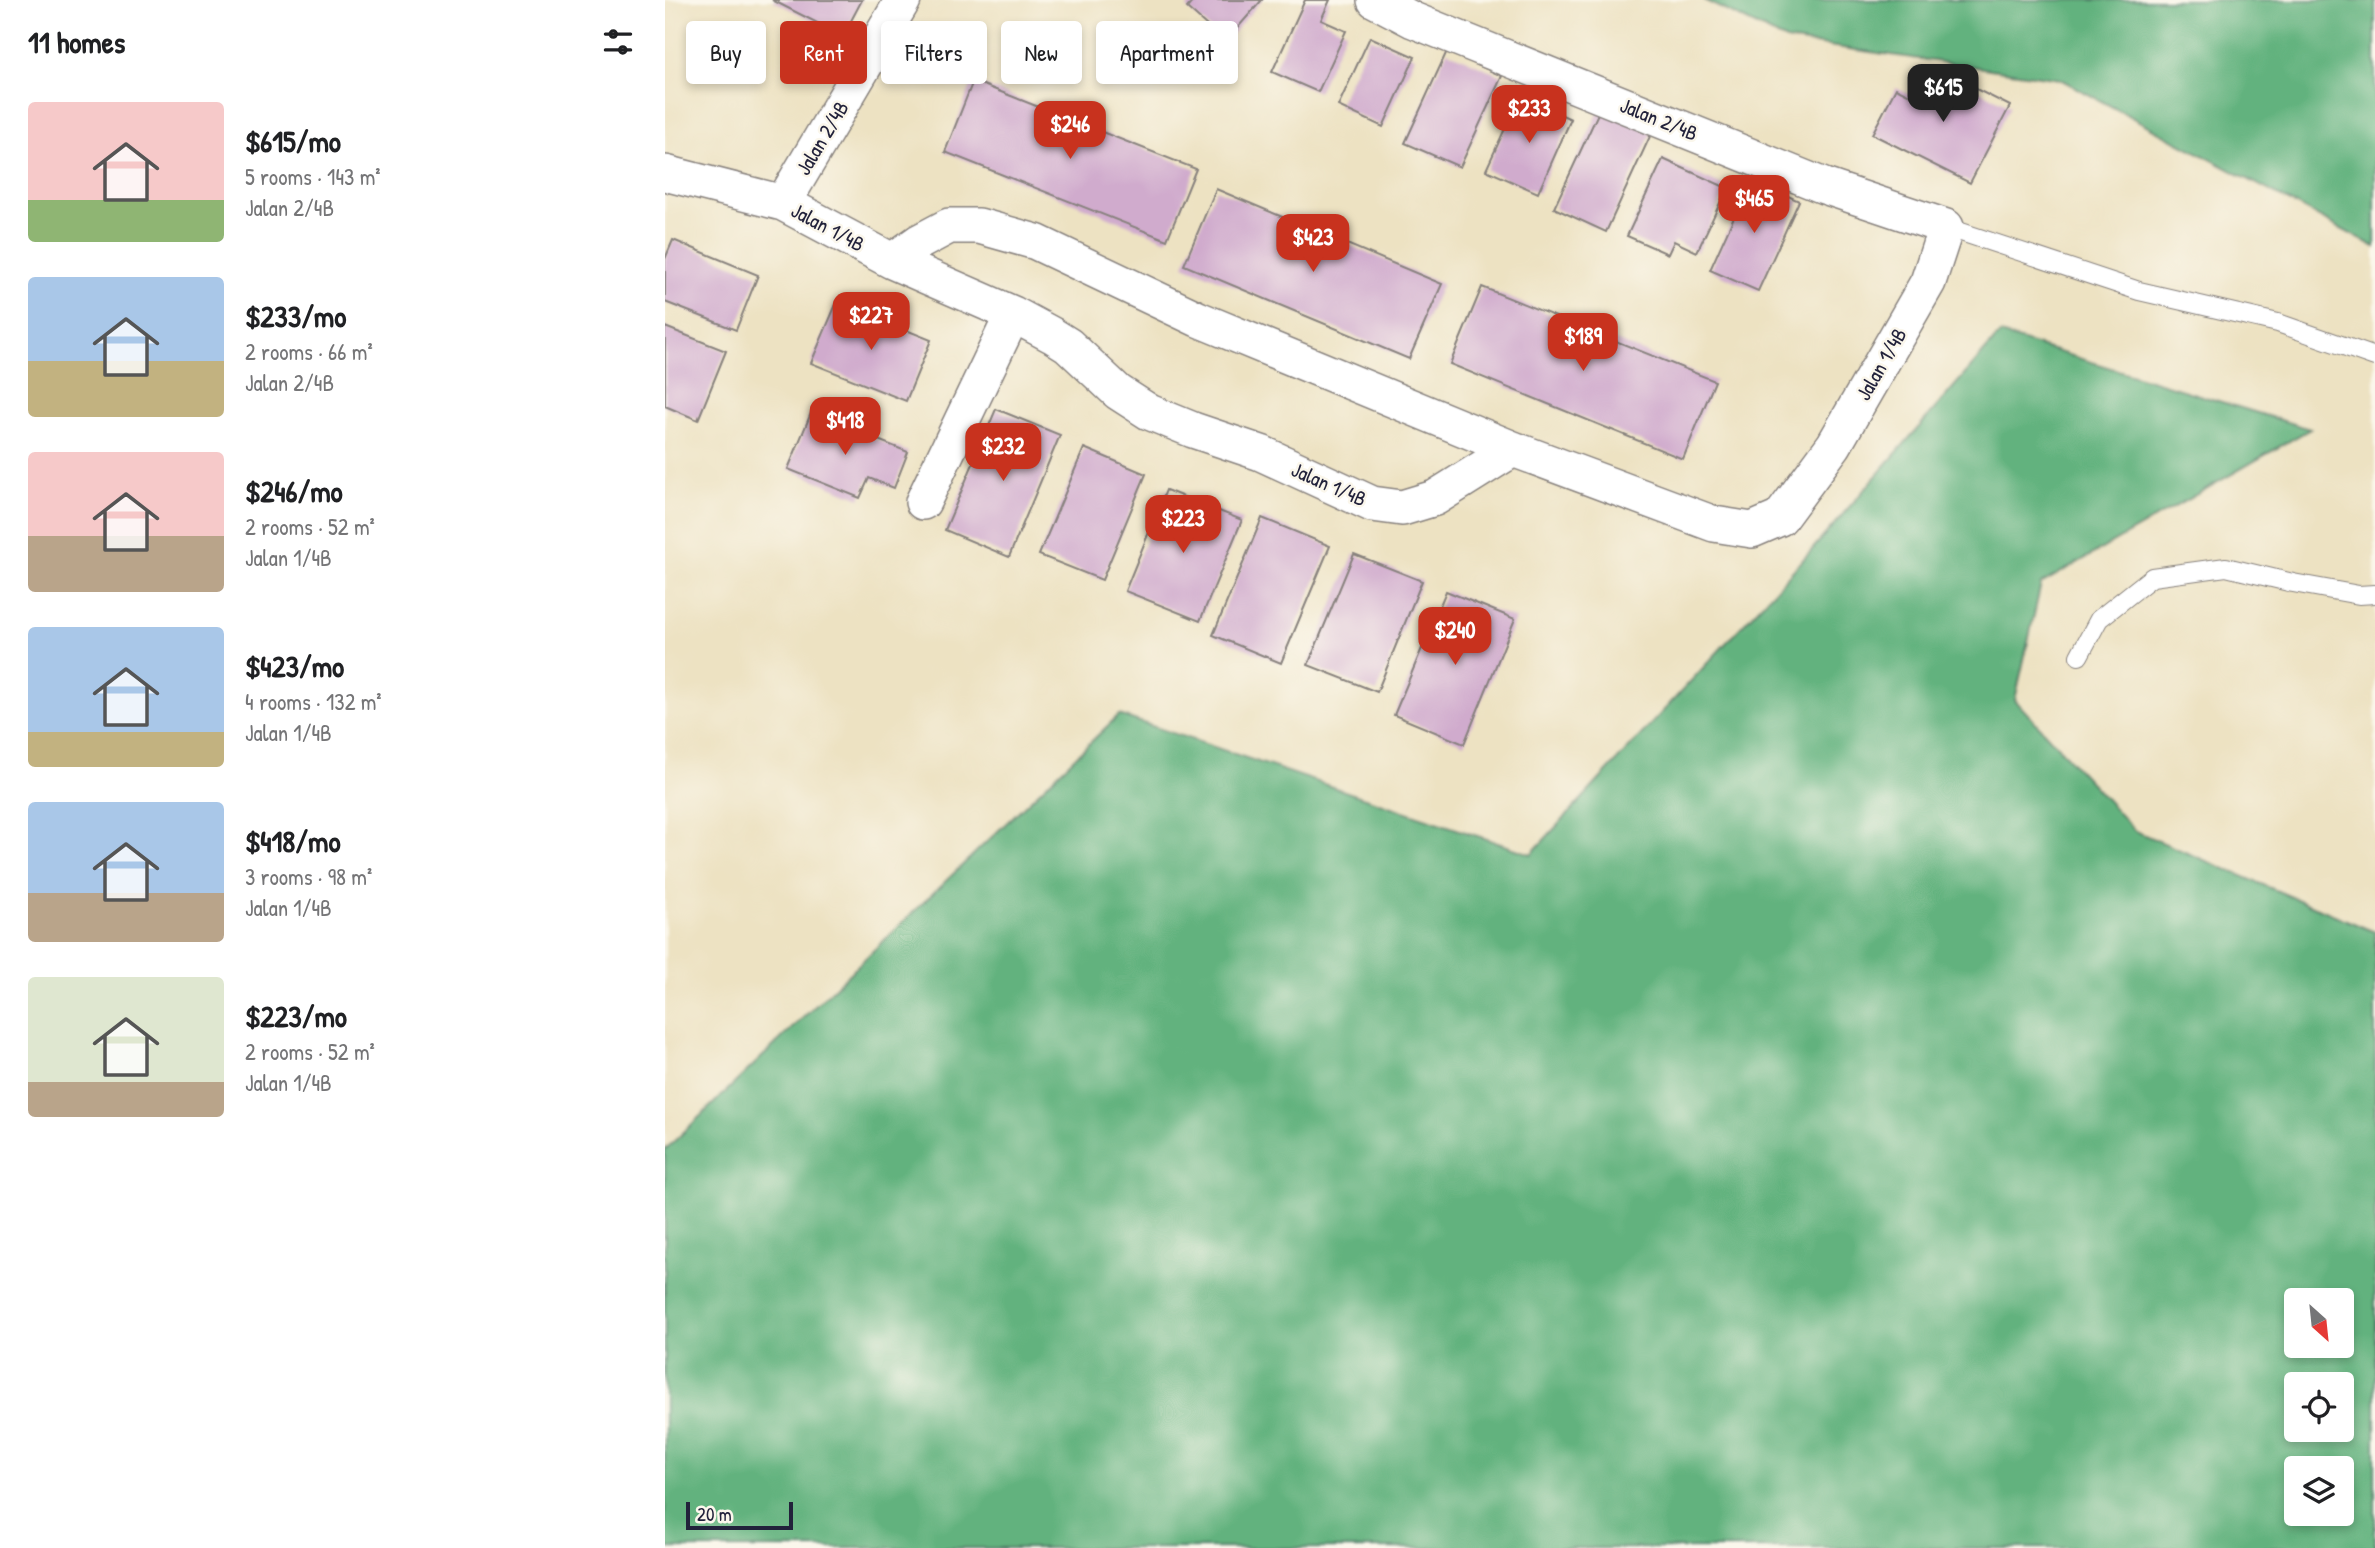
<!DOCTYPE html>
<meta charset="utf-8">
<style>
body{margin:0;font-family:"Patrick Hand",sans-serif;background:#f2f2f2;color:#202124;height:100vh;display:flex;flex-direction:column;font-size:26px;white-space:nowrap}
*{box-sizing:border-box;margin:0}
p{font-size:23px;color:#757577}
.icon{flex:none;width:38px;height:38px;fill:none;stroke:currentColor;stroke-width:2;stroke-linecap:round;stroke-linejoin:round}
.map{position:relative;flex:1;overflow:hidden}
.drawer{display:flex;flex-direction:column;background:#fff;width:665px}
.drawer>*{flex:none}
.hud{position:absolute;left:21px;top:21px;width:665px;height:63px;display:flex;gap:14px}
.needle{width:46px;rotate:153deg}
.fabs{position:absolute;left:1619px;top:1288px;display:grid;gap:14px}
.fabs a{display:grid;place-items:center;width:70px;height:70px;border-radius:7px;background:#fff;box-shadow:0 4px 10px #0003;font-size:35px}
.scale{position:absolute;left:21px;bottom:18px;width:107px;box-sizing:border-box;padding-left:7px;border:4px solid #22223b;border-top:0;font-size:19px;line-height:24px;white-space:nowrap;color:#22223b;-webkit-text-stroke:5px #fbf7ec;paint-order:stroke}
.price{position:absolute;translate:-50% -60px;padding:0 16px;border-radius:14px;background:#c8321e;color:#fff;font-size:23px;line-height:46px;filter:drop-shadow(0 2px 4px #0008)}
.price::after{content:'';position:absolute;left:50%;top:42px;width:21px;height:16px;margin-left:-10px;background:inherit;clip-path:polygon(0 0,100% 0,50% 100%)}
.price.current{background:#222;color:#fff}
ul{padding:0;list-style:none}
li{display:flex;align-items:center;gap:21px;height:175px;padding:0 28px}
li span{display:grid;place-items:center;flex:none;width:196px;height:140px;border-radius:7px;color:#555}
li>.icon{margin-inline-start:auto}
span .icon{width:84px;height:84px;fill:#fffc;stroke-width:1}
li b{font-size:30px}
h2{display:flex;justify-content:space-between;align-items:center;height:84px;padding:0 28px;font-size:30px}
.chip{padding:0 24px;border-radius:7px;background:#fff;box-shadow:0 4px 10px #0003;font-size:24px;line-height:63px}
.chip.current{background:#c8321e;color:#fff}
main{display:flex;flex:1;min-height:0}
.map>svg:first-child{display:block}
</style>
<main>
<section class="drawer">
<h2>11 homes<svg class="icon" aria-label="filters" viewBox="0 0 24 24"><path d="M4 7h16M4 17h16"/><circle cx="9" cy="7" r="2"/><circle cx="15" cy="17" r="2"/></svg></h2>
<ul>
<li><span style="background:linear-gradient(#f6c9c9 70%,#8fb573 0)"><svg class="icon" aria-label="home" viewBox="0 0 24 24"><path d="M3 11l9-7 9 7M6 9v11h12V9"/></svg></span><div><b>$615/mo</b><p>5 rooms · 143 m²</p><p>Jalan 2/4B</p></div></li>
<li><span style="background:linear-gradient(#a9c7e8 60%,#c2b280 0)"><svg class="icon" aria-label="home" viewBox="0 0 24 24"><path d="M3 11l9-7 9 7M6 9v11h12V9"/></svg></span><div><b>$233/mo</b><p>2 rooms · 66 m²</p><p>Jalan 2/4B</p></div></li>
<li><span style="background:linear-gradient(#f6c9c9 60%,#b9a48a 0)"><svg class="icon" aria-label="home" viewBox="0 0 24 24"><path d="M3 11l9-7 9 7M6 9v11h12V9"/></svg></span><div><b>$246/mo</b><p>2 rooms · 52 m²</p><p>Jalan 1/4B</p></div></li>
<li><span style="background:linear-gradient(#a9c7e8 75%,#c2b280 0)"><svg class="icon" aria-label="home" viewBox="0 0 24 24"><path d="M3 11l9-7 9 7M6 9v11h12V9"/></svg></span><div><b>$423/mo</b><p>4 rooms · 132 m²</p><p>Jalan 1/4B</p></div></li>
<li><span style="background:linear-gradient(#a9c7e8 65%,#b9a48a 0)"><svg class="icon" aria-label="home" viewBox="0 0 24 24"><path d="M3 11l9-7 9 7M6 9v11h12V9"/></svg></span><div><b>$418/mo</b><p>3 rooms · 98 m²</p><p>Jalan 1/4B</p></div></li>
<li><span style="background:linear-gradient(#dfe7d0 75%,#b9a48a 0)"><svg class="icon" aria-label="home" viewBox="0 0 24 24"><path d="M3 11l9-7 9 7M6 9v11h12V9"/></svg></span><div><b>$223/mo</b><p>2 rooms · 52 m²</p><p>Jalan 1/4B</p></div></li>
</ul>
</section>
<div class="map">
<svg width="1710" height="1548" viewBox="0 0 1710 1548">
<rect width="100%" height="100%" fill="#fbf7ec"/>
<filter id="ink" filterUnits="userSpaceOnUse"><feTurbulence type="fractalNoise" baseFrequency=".0143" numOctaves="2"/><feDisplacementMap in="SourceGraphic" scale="14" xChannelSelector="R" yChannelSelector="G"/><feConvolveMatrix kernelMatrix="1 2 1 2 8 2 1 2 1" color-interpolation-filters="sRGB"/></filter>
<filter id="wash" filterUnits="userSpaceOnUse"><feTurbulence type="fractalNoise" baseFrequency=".00686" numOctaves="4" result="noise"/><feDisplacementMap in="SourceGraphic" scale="28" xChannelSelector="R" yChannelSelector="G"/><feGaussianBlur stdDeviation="1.57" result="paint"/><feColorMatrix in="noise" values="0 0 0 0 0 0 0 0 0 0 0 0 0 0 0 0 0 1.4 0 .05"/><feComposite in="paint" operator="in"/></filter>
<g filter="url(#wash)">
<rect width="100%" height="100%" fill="#ede2c2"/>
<path fill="#62b27e" stroke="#426a5c" stroke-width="2" fill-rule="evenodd" d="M1039 0H1710V247L1395 79 1121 40Z
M1335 334 1645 429 1376 584 1350 700 1470 831 1710 932V1548H0V1150L454 715 866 854 1145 552ZM1631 1300H1676V1346H1631ZM1631 1384H1676V1430H1631ZM1631 1468H1676V1514H1631Z"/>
<g id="blocks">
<path fill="#d0abcd" d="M107 0H197L178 36Z
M529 0H597L560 42 522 8Z
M640 0H665L656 20 681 31 653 92 607 72Z
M705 37 750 57 718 127 673 106Z
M782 51 837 76 795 167 740 143Z
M1267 67 1345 106 1305 183 1207 134 1231 88 1251 98Z
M308 81 531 169 502 240 280 152Z
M855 96 906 119 873 193 821 170Z
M935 109 987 132 941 232 889 208Z
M998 159 1062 188 1032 252 1009 241 1003 254 962 236Z
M1086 179 1134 201 1093 291 1045 270Z
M551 189 777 284 744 359 519 265Z
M8 240 93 275 71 330 0 302V259Z
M817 287 1050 381 1018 459 785 364Z
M172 302 266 340 241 401 146 363Z
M0 327 61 351 33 420 0 406Z
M331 409 395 435 344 557 280 530Z
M146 413 243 452 229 488 204 478 195 498 123 469Z
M419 448 481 474 437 580 374 555Z
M501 490 577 520 535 621 460 591Z
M597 518 665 546 616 663 548 635Z
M689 554 757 581 712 692 643 665Z
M781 591 850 619 799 744 729 715Z"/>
</g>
</g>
<g filter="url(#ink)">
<use href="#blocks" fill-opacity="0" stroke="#88827e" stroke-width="2"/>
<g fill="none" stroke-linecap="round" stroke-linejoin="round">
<g stroke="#88827e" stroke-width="20">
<path id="lane" d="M1281 227 1474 291 1613 323 1710 357
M1414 656 1434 619 1487 577 1561 567 1628 583 1694 595 1710 594"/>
</g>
<g stroke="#88827e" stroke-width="38">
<path id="street" d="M0 173 118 203 227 261 348 314 387 335 403 345 453 392 484 412 528 430 596 453 707 504 737 508 770 498 848 449
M118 203 238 0
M227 261 254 242 284 226H314L371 242 533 319 848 449 1049 524 1087 530 1115 518 1169 445 1263 282 1281 227 1159 186 748 20 710 0
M258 502 348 314"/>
</g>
<use href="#lane" stroke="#fff" stroke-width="18"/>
<use href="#street" stroke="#fff" stroke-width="35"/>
</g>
</g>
<g text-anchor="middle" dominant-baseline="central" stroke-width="5" stroke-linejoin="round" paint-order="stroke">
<g font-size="21" fill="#22223b" stroke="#fbf7ec">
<text transform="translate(994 119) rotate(22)">Jalan 2/4B</text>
<text transform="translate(157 138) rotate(-59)">Jalan 2/4B</text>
<text transform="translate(163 227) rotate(28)">Jalan 1/4B</text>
<text transform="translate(1216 364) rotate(-60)">Jalan 1/4B</text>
<text transform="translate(664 484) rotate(24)">Jalan 1/4B</text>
</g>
</g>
</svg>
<div class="fabs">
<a><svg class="needle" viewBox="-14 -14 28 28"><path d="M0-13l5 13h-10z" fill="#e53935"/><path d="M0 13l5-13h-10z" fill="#757577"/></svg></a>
<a><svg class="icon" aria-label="locate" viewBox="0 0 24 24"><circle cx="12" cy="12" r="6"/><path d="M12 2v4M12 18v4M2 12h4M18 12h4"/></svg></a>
<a><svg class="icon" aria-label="layers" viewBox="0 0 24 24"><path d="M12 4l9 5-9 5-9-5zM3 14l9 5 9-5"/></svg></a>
</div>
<div class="scale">20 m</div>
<b class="price current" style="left:1278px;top:124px">$615</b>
<b class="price" style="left:864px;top:145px">$233</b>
<b class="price" style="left:405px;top:161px">$246</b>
<b class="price" style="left:1089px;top:235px">$465</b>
<b class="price" style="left:648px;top:274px">$423</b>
<b class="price" style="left:206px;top:352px">$227</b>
<b class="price" style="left:918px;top:373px">$189</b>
<b class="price" style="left:180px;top:457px">$418</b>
<b class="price" style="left:338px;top:483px">$232</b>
<b class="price" style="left:518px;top:555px">$223</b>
<b class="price" style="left:790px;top:667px">$240</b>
<div class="hud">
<a class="chip">Buy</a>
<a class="chip current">Rent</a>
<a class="chip">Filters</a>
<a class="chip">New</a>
<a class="chip">Apartment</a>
</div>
</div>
</main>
